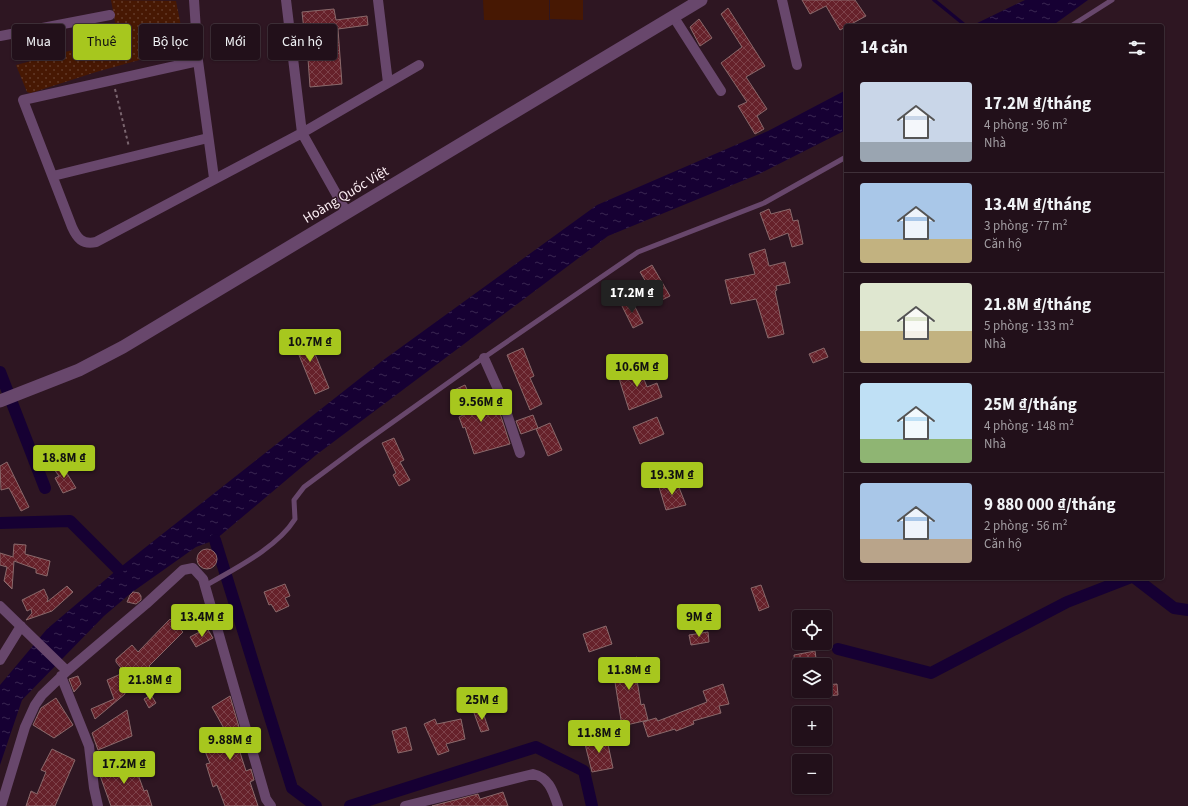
<!DOCTYPE html>
<html lang="vi">
<meta charset="utf-8">
<style>
body{margin:0;font-family:"Source Sans 3",sans-serif;background:#2e1e27;color:#f1f3f6;height:100vh;display:flex;flex-direction:column;font-size:15px;white-space:nowrap}
*{box-sizing:border-box;margin:0}
p{font-size:13px;color:#a29da2}
.icon{flex:none;width:22px;height:22px;fill:none;stroke:currentColor;stroke-width:2;stroke-linecap:round;stroke-linejoin:round}
.map{position:relative;flex:1;overflow:hidden}
.details{position:absolute;left:844px;top:24px;width:320px;height:556px;display:flex;flex-direction:column;background:#22101a;border-radius:4px;box-shadow:0 1px 3px #0004,0 0 0 1px #3f3039}
.details>*{flex:none}
.top-card{position:absolute;left:12px;top:24px;width:380px;height:36px;display:flex;gap:8px}
.buttons{position:absolute;left:792px;top:610px;display:grid;gap:8px}
.buttons a{display:grid;place-items:center;width:40px;height:40px;border-radius:4px;background:#22101a;box-shadow:0 1px 3px #0004,0 0 0 1px #3f3039;font-size:20px}
.price{position:absolute;translate:-50% -34px;padding:0 9px;border-radius:4px;background:#a7c71e;color:#111;font-size:13px;line-height:26px;filter:drop-shadow(0 1px 2px #0008)}
.price::after{content:'';position:absolute;left:50%;top:24px;width:12px;height:9px;margin-left:-6px;background:inherit;clip-path:polygon(0 0,100% 0,50% 100%)}
.price.on{background:#222;color:#fff}
ul{padding:0;list-style:none}
li{display:flex;align-items:center;gap:12px;height:100px;padding:0 16px}
li+li{border-top:1px solid #3f3039}
li span{display:grid;place-items:center;flex:none;width:112px;height:80px;border-radius:4px;color:#555}
li>.icon{margin-inline-start:auto}
span .icon{width:48px;height:48px;fill:#fffc;stroke-width:1}
li b{font-size:17px}
h2{display:flex;justify-content:space-between;align-items:center;height:48px;padding:0 16px;font-size:17px}
.pill{padding:0 14px;border-radius:4px;background:#22101a;box-shadow:0 1px 3px #0004,0 0 0 1px #3f3039;font-size:14px;line-height:36px}
.pill.on{background:#a7c71e;color:#111}
.map>svg:first-child{display:block}
</style>
<div class="map">
<svg width="1188" height="806" viewBox="0 0 1188 806">
<defs>
<pattern id="grass-dots" width="8" height="8" patternUnits="userSpaceOnUse"><rect width="8" height="8" fill="#471803"/><path d="M2 2h.1M6 6h.1" fill="none" stroke="#623a28" stroke-width="1.8" stroke-linecap="round"/></pattern>
<pattern id="water-ripples" width="26" height="14" patternUnits="userSpaceOnUse"><rect width="26" height="14" fill="#160033"/><path d="M2 4q2-2 4 0t4 0M15 11q2-2 4 0t4 0" fill="none" stroke="#392651"/></pattern>
<pattern id="building-cross-hatch" width="8" height="8" patternUnits="userSpaceOnUse"><rect width="8" height="8" fill="#66212a"/><path d="M0 0l8 8M0 8l8-8" fill="none" stroke="#7d424a"/></pattern>
</defs>
<rect width="100%" height="100%" fill="#2e1622"/>
<path fill="url(#grass-dots)" d="M111 0 176 1 184 41 179 49 96 72 31 93 27 92 16 65 118 38Z"/>
<path fill="#471803" d="M483 0H549V20H484Z
M550 0H583V20L550 19Z"/>
<path fill="url(#water-ripples)" d="M1025 0H1088L1052 26H971Z
M846 90V130L759 174 608 236 316 455 215 540 196 547 131 593 104 616 22 700 0 765V685L47 629 118 569 382 361 597 205 768 131Z"/>
<g fill="none" stroke-linecap="round" stroke-linejoin="round">
<path stroke="#160033" stroke-width="3.5" d="M934 0 966 26"/>
<path stroke="#160033" stroke-width="12" d="M0 372 45 488
M0 523 70 521 118 569
M215 540 292 788 316 806
M1135 578 1174 608 1188 610
M838 649 931 673 1067 602 1129 578
M350 806 536 747 584 771 592 806"/>
</g>
<path fill="url(#building-cross-hatch)" stroke="#8a696b" d="M802 0H855L866 16 840 30 826 6 810 14Z
M728 8 765 66 746 77 767 109 757 116 764 129 755 134 738 106 747 102 721 63 742 47 721 14Z
M334 9 336 20 367 16 368 25 338 29 342 84 310 87 306 30H304L302 12Z
M699 19 712 38 700 46 690 27Z
M769 209 771 214 790 209 793 221 798 220 803 244 792 247 788 233 770 240 760 213Z
M765 249 769 266 785 262 790 283 776 286 777 290 775 291 784 334 768 338 756 299 731 304 725 280 755 274 749 254Z
M652 265 670 296 658 302 640 272Z
M631 299 643 323 633 328 621 304Z
M306 332 329 388 315 394 292 338Z
M523 348 534 376 530 378 542 404 530 410 507 355Z
M824 348 828 357 813 363 809 354Z
M638 364 647 387 657 383 662 397 629 410 617 372Z
M465 385 476 409 496 401 510 444 474 454 465 427 463 428 459 417 463 415 452 391Z
M533 415 538 428 521 434 516 421Z
M657 417 664 434 640 444 633 427Z
M550 423 562 450 548 456 536 429Z
M394 438 404 460 400 462 410 480 399 486 393 475 396 473 382 443Z
M7 462 29 507 21 511 9 488 1 490 0 466Z
M60 462 76 488 63 493 55 478 59 476 53 468Z
M676 480 686 505 666 510 659 487Z
M14 544 26 545 25 554 50 561 47 576 36 573V569L14 561 12 589 4 581 7 567 0 565V553L13 557Z
M197 559a10 10 0 1 1 20 0a10 10 0 1 1-20 0Z
M285 584 290 596 285 598 289 606 276 612 271 604 269 605 264 592Z
M761 585 769 607 759 611 751 588Z
M67 586 73 592 52 611 26 620 32 613 31 609 27 611 22 600 44 589 48 598 47 602Z
M133 592 139 593 141 596V600L136 604 127 602 130 595Z
M170 619 183 632 149 666 153 670 135 685 116 662V659L132 645 138 652Z
M606 626 612 644 589 652 583 634Z
M207 628 213 638 196 647 190 637Z
M708 632 709 642 691 645 689 635Z
M815 651 817 665H795L794 655Z
M637 657 645 677 637 680 641 705 644 704 648 720 622 726 615 682 609 667Z
M123 673 125 694 95 719 91 709 114 699 107 680Z
M78 676 81 684 74 692 69 679Z
M723 684 729 704 719 706 721 713 693 721 694 724 676 731 675 729 648 737 643 722 656 718 658 721 707 702 703 691Z
M837 684 838 695 825 696V685Z
M151 695 156 703 149 708 144 699Z
M230 696 243 741 237 743 246 771 251 769 254 780 250 782 258 806H225L217 785 213 787 206 764 210 763 204 749 226 739 223 733 226 732 212 707Z
M56 698 73 725 54 738 33 725 41 708Z
M127 710 132 736 98 750 92 733Z
M482 710 489 730 481 732 474 713Z
M435 719 437 724 461 719 465 739 446 744 449 751 438 755 424 724Z
M406 727 412 750 398 753 392 731Z
M606 735 613 768 592 772 584 740Z
M52 749 75 760 55 806H26L31 791 37 794 46 772 41 770Z
M132 758 144 791 147 790 152 806H111L98 770Z
M503 792 508 806H432L478 794 480 799Z"/>
<g fill="none" stroke-linecap="round" stroke-linejoin="round">
<path stroke="#7a656f" stroke-width="2" stroke-dasharray="3 3" stroke-linecap="butt" d="M115 89 129 147"/>
<path stroke="#68476c" stroke-width="5" d="M1071 26 1112 0
M205 586C234 569 277 548 295 519L294 500 304 487 362 444 476 363 638 252 764 203 846 157"/>
<path stroke="#68476c" stroke-width="10" d="M194 0 198 61 214 178
M286 0 302 133 347 213
M378 0 388 83
M782 0 797 65
M673 16 721 91
M0 36 110 15
M198 61 23 100 72 227C77 238 82 245 96 242L302 133 419 65
M53 176 208 138
M484 358 501 396 520 453
M0 606 67 671
M0 660 21 626
M61 676 89 746 94 788 98 806
M1 806 25 727 35 705 42 695 67 671 146 604 183 570 193 568 203 579 266 799 271 806
M405 806 533 774C550 778 553 792 558 806"/>
<path stroke="#68476c" stroke-width="13" d="M0 401 79 370 123 347 701 0"/>
</g>
<g text-anchor="middle" dominant-baseline="central" stroke-width="3" stroke-linejoin="round" paint-order="stroke">
<g font-size="14" fill="#fdeff5" stroke="#2e1622">
<text transform="translate(346 195) rotate(-31)">Hoàng Quốc Việt</text>
</g>
</g>
</svg>
<div class="buttons">
<a><svg class="icon" aria-label="locate" viewBox="0 0 24 24"><circle cx="12" cy="12" r="6"/><path d="M12 2v4M12 18v4M2 12h4M18 12h4"/></svg></a>
<a><svg class="icon" aria-label="layers" viewBox="0 0 24 24"><path d="M12 4l9 5-9 5-9-5zM3 14l9 5 9-5"/></svg></a>
<a>+</a>
<a>−</a>
</div>
<b class="price on" style="left:632px;top:314px">17.2M ₫</b>
<b class="price" style="left:310px;top:363px">10.7M ₫</b>
<b class="price" style="left:637px;top:388px">10.6M ₫</b>
<b class="price" style="left:481px;top:423px">9.56M ₫</b>
<b class="price" style="left:64px;top:479px">18.8M ₫</b>
<b class="price" style="left:672px;top:496px">19.3M ₫</b>
<b class="price" style="left:202px;top:638px">13.4M ₫</b>
<b class="price" style="left:699px;top:638px">9M ₫</b>
<b class="price" style="left:629px;top:691px">11.8M ₫</b>
<b class="price" style="left:150px;top:701px">21.8M ₫</b>
<b class="price" style="left:482px;top:721px">25M ₫</b>
<b class="price" style="left:599px;top:754px">11.8M ₫</b>
<b class="price" style="left:230px;top:761px">9.88M ₫</b>
<b class="price" style="left:124px;top:785px">17.2M ₫</b>
<div class="top-card">
<a class="pill">Mua</a>
<a class="pill on">Thuê</a>
<a class="pill">Bộ lọc</a>
<a class="pill">Mới</a>
<a class="pill">Căn hộ</a>
</div>
<section class="details">
<h2>14 căn<svg class="icon" aria-label="filters" viewBox="0 0 24 24"><path d="M4 7h16M4 17h16"/><circle cx="9" cy="7" r="2"/><circle cx="15" cy="17" r="2"/></svg></h2>
<ul>
<li><span style="background:linear-gradient(#c9d6e8 75%,#9aa5b1 0)"><svg class="icon" aria-label="home" viewBox="0 0 24 24"><path d="M3 11l9-7 9 7M6 9v11h12V9"/></svg></span><div><b>17.2M ₫/tháng</b><p>4 phòng · 96 m²</p><p>Nhà</p></div></li>
<li><span style="background:linear-gradient(#a9c7e8 70%,#c2b280 0)"><svg class="icon" aria-label="home" viewBox="0 0 24 24"><path d="M3 11l9-7 9 7M6 9v11h12V9"/></svg></span><div><b>13.4M ₫/tháng</b><p>3 phòng · 77 m²</p><p>Căn hộ</p></div></li>
<li><span style="background:linear-gradient(#dfe7d0 60%,#c2b280 0)"><svg class="icon" aria-label="home" viewBox="0 0 24 24"><path d="M3 11l9-7 9 7M6 9v11h12V9"/></svg></span><div><b>21.8M ₫/tháng</b><p>5 phòng · 133 m²</p><p>Nhà</p></div></li>
<li><span style="background:linear-gradient(#bfe0f5 70%,#8fb573 0)"><svg class="icon" aria-label="home" viewBox="0 0 24 24"><path d="M3 11l9-7 9 7M6 9v11h12V9"/></svg></span><div><b>25M ₫/tháng</b><p>4 phòng · 148 m²</p><p>Nhà</p></div></li>
<li><span style="background:linear-gradient(#a9c7e8 70%,#b9a48a 0)"><svg class="icon" aria-label="home" viewBox="0 0 24 24"><path d="M3 11l9-7 9 7M6 9v11h12V9"/></svg></span><div><b>9 880 000 ₫/tháng</b><p>2 phòng · 56 m²</p><p>Căn hộ</p></div></li>
</ul>
</section>
</div>
